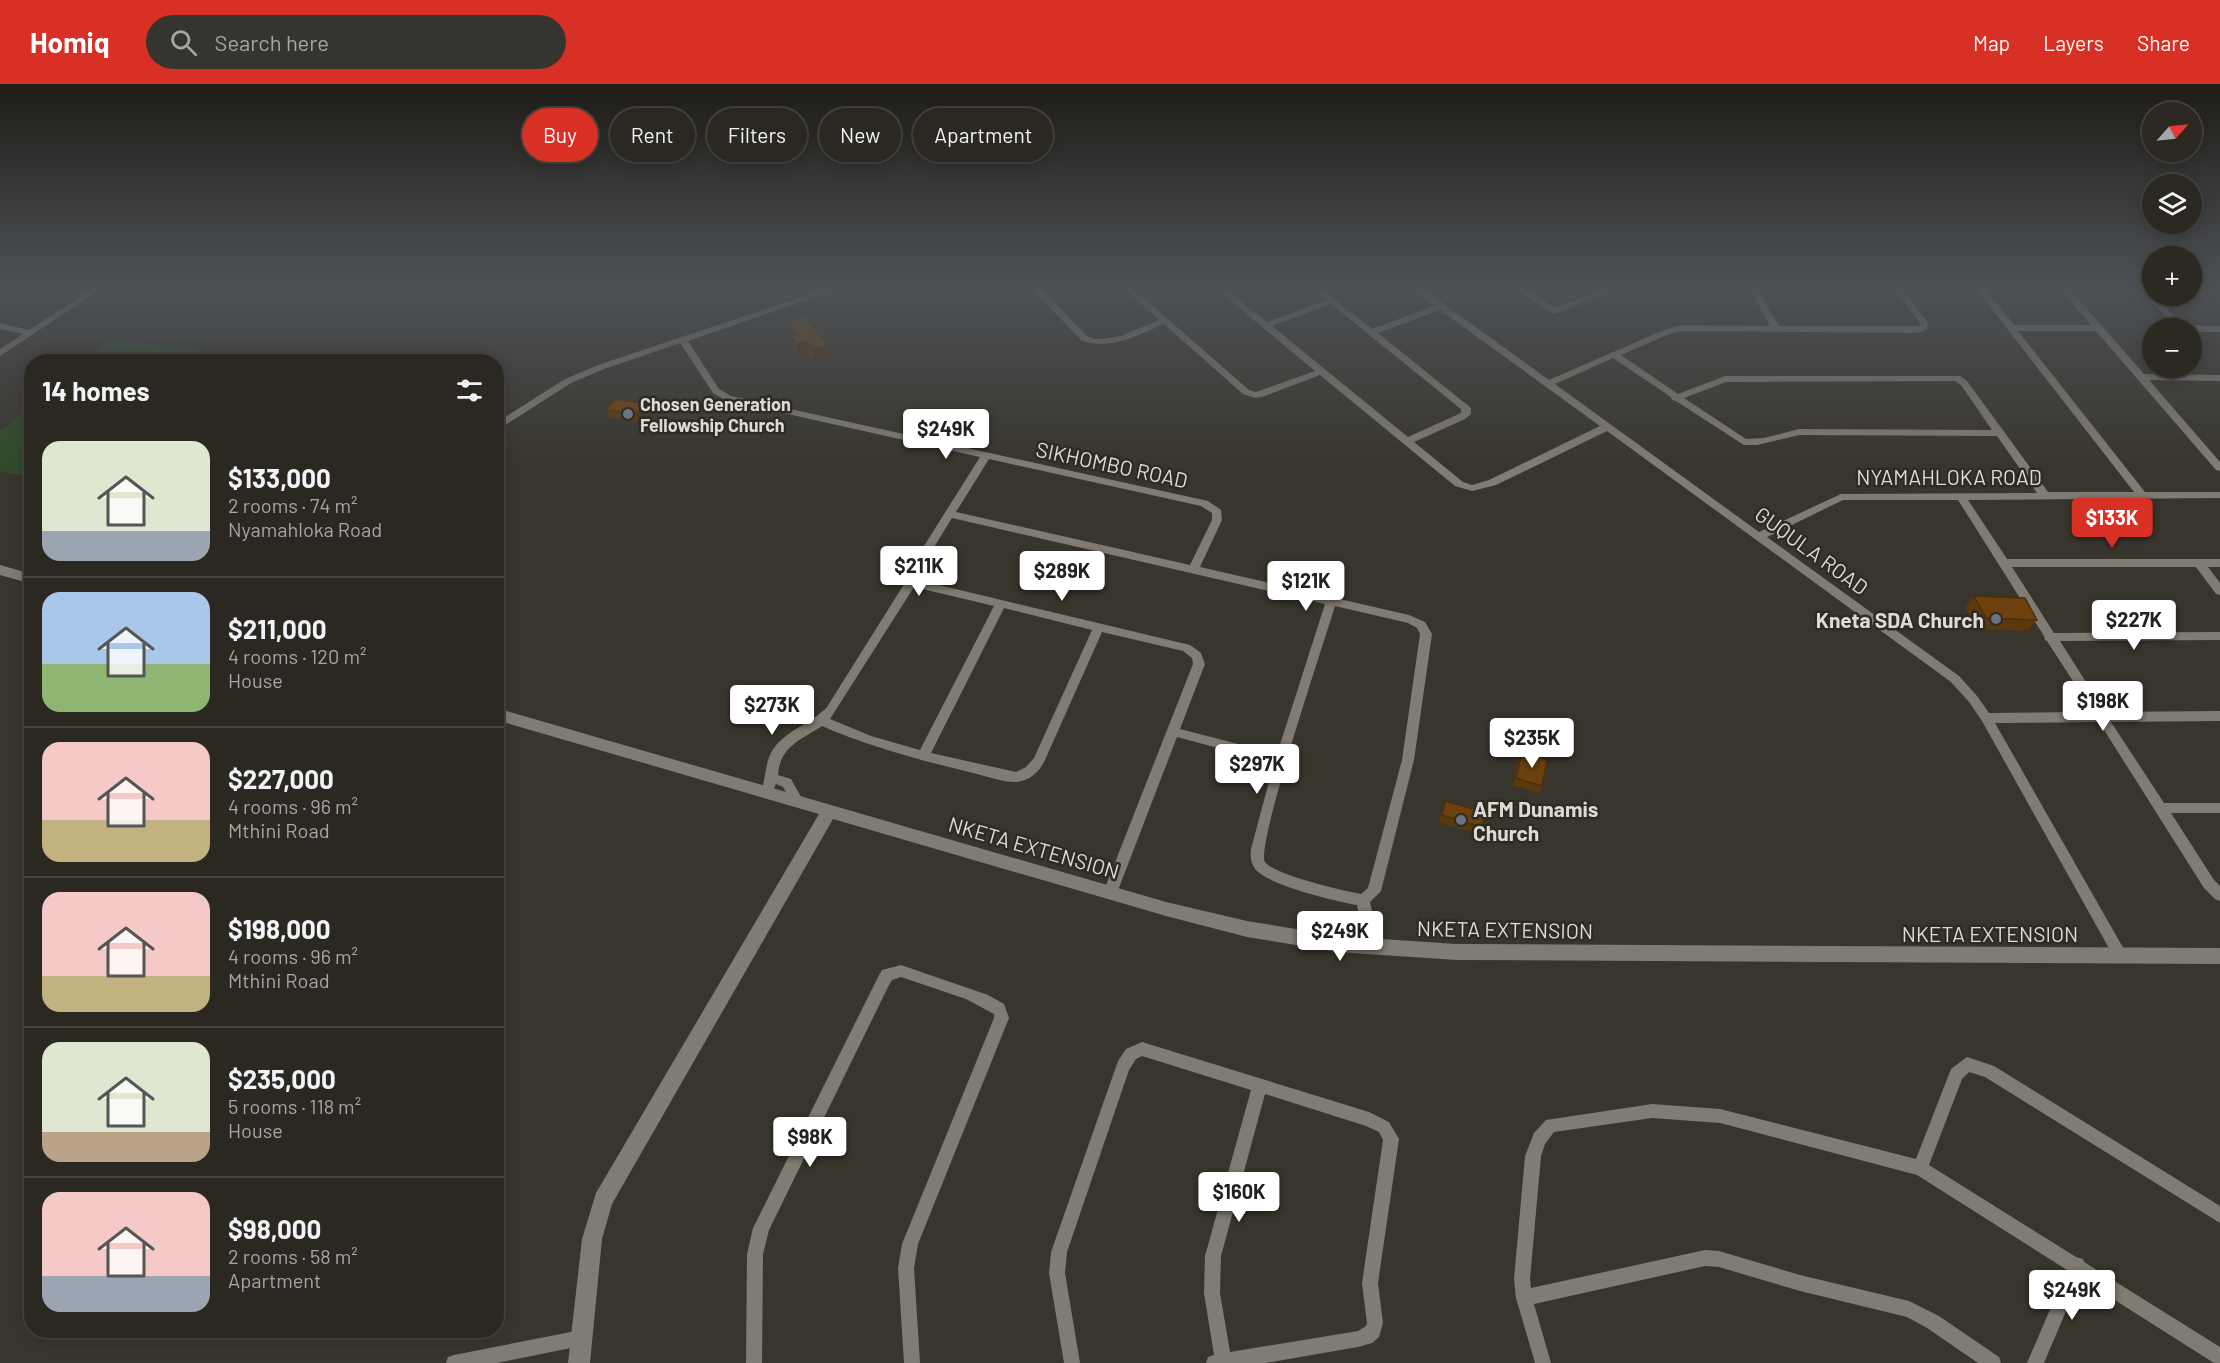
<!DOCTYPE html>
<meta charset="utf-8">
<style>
body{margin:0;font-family:Barlow,sans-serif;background:#36342e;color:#f1f3f6;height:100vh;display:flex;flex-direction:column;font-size:22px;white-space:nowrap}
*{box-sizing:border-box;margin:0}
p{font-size:20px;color:#a5a6a5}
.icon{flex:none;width:33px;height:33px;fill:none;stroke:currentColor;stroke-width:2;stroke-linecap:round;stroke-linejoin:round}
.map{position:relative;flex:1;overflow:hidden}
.panel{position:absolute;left:24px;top:270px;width:480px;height:984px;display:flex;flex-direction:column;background:#2a2821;border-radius:24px;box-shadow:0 3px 15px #0003,0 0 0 2px #46443f}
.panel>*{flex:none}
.top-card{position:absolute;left:522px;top:24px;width:570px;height:54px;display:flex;gap:12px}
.needle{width:39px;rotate:63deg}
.buttons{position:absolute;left:2142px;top:18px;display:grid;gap:12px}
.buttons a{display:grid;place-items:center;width:60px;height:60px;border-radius:50%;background:#2a2821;box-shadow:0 3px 15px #0003,0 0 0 2px #46443f;font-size:30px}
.price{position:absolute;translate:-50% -51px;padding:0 14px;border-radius:6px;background:#fff;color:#222;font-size:20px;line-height:39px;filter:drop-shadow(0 2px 3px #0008)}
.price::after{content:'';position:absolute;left:50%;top:36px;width:18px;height:14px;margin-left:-9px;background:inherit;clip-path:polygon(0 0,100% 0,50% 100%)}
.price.active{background:#d93025;color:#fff}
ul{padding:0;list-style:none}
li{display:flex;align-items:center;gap:18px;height:150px;padding:0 18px}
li+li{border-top:2px solid #46443f}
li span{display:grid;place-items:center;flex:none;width:168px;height:120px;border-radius:18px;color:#555}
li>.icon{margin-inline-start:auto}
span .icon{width:72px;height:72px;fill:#fffc;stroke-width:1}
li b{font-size:26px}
h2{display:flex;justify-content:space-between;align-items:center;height:72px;padding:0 18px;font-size:26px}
.chip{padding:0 21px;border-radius:27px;background:#2a2821;box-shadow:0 3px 15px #0003,0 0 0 2px #46443f;font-size:21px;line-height:54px}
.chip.active{background:#d93025;color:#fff}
header{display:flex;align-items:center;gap:36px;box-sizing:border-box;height:84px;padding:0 30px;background:#d93025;color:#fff}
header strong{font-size:28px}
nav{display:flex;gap:33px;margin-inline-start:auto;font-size:21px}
.search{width:420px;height:54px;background:#36342e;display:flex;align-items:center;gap:15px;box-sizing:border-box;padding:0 21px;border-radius:33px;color:#a5a6a5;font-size:22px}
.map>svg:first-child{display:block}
</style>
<header>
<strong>Homiq</strong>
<div class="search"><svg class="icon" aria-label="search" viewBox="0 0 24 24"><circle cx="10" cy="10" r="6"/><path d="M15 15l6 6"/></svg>Search here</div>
<nav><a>Map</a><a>Layers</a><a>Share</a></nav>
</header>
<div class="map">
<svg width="2220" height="1279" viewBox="0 0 2220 1279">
<rect width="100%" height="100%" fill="#38352c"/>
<path fill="#314a2b" d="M112 255 223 270 215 277H85Z
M31 321V392L0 388V347Z"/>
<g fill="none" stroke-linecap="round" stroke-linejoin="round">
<path fill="#807c73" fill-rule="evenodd" d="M96 202H106L0 272V265L23 250 0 245V239L29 246Z
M834 202H847L688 257 719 305 731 312 1208 417 1221 426 1222 436 1200 483 1409 531 1425 538 1432 550 1414 676 1381 807 1370 818 1380 864 1378 868 1373 870 1368 868 1366 864 1357 821C1335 817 1272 802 1257 787 1251 781 1250 773 1251 765L1274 679 1177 653 1117 809 1115 813 1110 815 1105 813 1103 809 1193 580 1192 574 1183 567 1102 548 1045 676C1039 688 1031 696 1017 698 1005 699 989 693 977 690 924 677 872 664 822 642 801 656 780 662 778 691L791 695 804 718 802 722 798 723 794 722 783 703 776 700 770 713 766 714 762 713 760 709C767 694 764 677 774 664 787 646 812 639 827 623L906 497 917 473 980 373 725 316 713 309 680 259 604 285 571 299 496 347V339L565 295 598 281ZM989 375 1201 422 1212 429V436L1190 481 956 428ZM952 434 1325 520 1277 670 1180 645 1205 580 1201 569 1190 561 918 496 926 476ZM914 503 994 522 920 666 871 652 830 635ZM1335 522 1408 539 1417 544 1420 550 1402 676 1368 804 1361 810C1344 807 1274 791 1265 778 1255 763 1326 553 1335 522ZM1004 524 1092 546 1034 674 1026 683 1016 688 931 669Z
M1029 202H1038L1087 252 1094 255H1103L1121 252 1159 236 1121 202H1130L1249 306 1256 308 1315 287 1213 202H1222L1267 238 1326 216 1309 202H1318L1372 245 1434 222 1409 202H1419L1549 296 1666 245 1683 241 1770 242 1748 202H1756L1779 242H1920V239L1893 202H1901L1928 239 1927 246 1917 249 1683 247 1669 250 1621 271 1678 310 1725 292H1960L1967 297 2048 408H2134L1974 202H1983L2014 241H2091L2058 202H2067L2144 290 2220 291V297L2149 296 2220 378V387L2216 386 2096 247H2018L2145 408H2220V414L1968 416 2007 475H2220V483H2208L2220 499V511L2216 510 2196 483H2012L2054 549 2220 548V556L2060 557 2105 628 2220 627V637L2111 638 2164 719H2220V729H2171L2214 796 2220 802V817L2215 815 2204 804 2099 638 1995 639 2125 867 2127 871 2125 875 2120 877 2115 875 1982 637 1969 618 1951 598 1607 347 1496 401 1472 407 1455 402 1320 291 1265 312 1256 314 1243 310 1164 240C1136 252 1110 267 1081 256ZM1331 220 1461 325V329L1408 353 1272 242ZM1440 226 1600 342 1489 396 1472 401 1463 398 1414 358 1465 335 1471 330V324L1378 249ZM1613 274 1671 313 1672 316 1676 317 1744 361H1757L1799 351 1997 352 2037 409 1841 410 1759 448 1555 300ZM1955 297 1961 301 1992 346 1799 345 1764 354 1746 355 1684 314 1726 298ZM1843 416H1958L2044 552 2045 556 2047 557 2093 628 1989 629 1977 612 1959 592 1767 453Z
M1510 202H1520L1555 224 1613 202H1625L1554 230Z
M2137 202H2146L2152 212H2155C2182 240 2180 242 2220 242V248H2192V244H2182L2173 241Z
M901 881 988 911 1004 920 1009 934 918 1160 914 1184 920 1279H904L898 1184 902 1160 994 934V930L966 915 901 893 892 896 888 903 769 1146 763 1170 762 1279H746L747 1170 753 1144 878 893 882 886Z
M1142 958 1369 1028 1389 1038 1399 1055 1378 1199 1383 1239 1379 1253 1372 1259 1358 1263 1265 1279H1206L1208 1273 1214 1271 1204 1209 1205 1172 1251 1006 1142 972 1136 975 1129 986 1067 1168 1065 1189 1080 1279H1064L1049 1189 1051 1168 1118 977 1126 965ZM1265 1010 1366 1042 1379 1048 1383 1056 1362 1199 1367 1239 1366 1242 1358 1247 1230 1268 1220 1209 1221 1172Z
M1967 973 1994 982 2220 1122V1139L1985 993 1969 988 1962 995 1929 1081 2076 1173 2083 1175 2084 1178 2220 1263V1279H2214L2080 1194 2044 1279H2027L2067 1186 1917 1091 1720 1039 1652 1034 1554 1048 1545 1060 1541 1072 1530 1195 1531 1204 1705 1166 1719 1167 1800 1191 1909 1217 1939 1232 1999 1273 2001 1279H1978L1927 1244 1907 1233 1800 1207 1719 1183 1705 1182 1534 1220 1551 1279H1535L1516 1214 1514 1195 1525 1072 1534 1049 1546 1036 1652 1020 1720 1025 1916 1075 1951 985Z
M581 1246 587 1248 589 1254 587 1260 581 1262 497 1279H446L448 1273 454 1271Z"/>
<path fill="#807c73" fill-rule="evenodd" d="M0 481 32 490V500L0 491Z
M496 624 1166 818 1247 837 1338 852 1456 860 2220 864V880L1456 876 1338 868 1247 853 1166 832 833 735 612 1120 602 1155 590 1279H568L582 1155 596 1109 819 730 496 636Z"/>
</g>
<path fill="#5d380d" d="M789 237 829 273 814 277 808 269 799 272 793 263 791 252 794 251 792 248Z
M606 326 647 327 639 338 609 333Z
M1974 512 2037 536 2027 547 1977 545 1965 523Z
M1522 669 1542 702 1539 709 1513 701 1518 676Z
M1445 717 1482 743 1479 750 1439 738Z"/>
<path fill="#4c2e0a" d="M806 257 808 269 799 272 796 260Z
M827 261 829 273 814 277 812 266Z
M644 319 647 327 639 338 636 330Z"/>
<path fill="#6c410f" stroke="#4c2e0a" stroke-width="1.5" d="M805 232 827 261 812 266 806 257 796 260 791 252 798 250 789 237Z
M614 315 644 319 636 330 606 326Z
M1974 512 2025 514 2037 536 1986 534Z
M1522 669 1547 676 1542 702 1516 694Z
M1445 717 1485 728 1482 743 1442 731Z"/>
<linearGradient id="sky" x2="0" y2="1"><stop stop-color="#1f1d18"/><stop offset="0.53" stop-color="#4d5156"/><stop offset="1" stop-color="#4d5156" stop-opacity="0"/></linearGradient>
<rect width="2220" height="381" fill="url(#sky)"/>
<g fill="#6b7280" stroke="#2e2b23" stroke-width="2">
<circle cx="628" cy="330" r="6"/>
<circle cx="1996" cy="535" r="6"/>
<circle cx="1461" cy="736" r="6"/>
</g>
<g text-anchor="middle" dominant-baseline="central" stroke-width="5" stroke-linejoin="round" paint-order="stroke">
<g font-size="18" font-weight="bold" fill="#dedbd6" stroke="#2e2b23" text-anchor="start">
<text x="640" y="320">Chosen Generation<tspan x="640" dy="21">Fellowship Church</tspan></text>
</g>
<g font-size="21" fill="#dedbd6" stroke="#2e2b23">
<text transform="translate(1112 380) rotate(12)">SIKHOMBO ROAD</text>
<text x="1949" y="392">NYAMAHLOKA ROAD</text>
<text transform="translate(1812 466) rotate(36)">GUQULA ROAD</text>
<text transform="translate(1034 763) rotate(16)">NKETA EXTENSION</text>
<text transform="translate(1505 845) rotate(1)">NKETA EXTENSION</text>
<text x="1990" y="849">NKETA EXTENSION</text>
</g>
<g font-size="21" font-weight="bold" fill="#dedbd6" stroke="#2e2b23" text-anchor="end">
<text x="1984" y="535">Kneta SDA Church</text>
<text x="1473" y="724" text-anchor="start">AFM Dunamis<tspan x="1473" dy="24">Church</tspan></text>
</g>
</g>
</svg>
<div class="buttons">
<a><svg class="needle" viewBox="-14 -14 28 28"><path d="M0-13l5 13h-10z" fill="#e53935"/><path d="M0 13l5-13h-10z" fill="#a5a6a5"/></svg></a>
<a><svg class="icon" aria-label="layers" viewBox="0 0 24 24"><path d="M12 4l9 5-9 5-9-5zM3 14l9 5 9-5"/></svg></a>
<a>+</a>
<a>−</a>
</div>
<b class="price" style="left:946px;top:376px">$249K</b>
<b class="price active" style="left:2112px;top:465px">$133K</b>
<b class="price" style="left:919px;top:513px">$211K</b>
<b class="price" style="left:1062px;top:518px">$289K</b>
<b class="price" style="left:1306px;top:528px">$121K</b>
<b class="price" style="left:2134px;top:567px">$227K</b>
<b class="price" style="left:2103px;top:648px">$198K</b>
<b class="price" style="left:772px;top:652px">$273K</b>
<b class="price" style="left:1532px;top:685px">$235K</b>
<b class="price" style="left:1257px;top:711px">$297K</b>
<b class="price" style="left:1340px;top:878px">$249K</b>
<b class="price" style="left:810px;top:1084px">$98K</b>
<b class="price" style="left:1239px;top:1139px">$160K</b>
<b class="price" style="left:2072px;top:1237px">$249K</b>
<div class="top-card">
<a class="chip active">Buy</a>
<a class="chip">Rent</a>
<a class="chip">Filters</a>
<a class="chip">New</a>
<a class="chip">Apartment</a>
</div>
<section class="panel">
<h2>14 homes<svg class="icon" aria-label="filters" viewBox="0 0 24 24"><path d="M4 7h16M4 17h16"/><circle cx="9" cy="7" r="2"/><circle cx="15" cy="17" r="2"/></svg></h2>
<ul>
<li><span style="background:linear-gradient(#dfe7d0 75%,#9aa5b1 0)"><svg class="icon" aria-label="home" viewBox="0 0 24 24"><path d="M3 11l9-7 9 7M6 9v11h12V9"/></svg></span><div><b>$133,000</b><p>2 rooms · 74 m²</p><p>Nyamahloka Road</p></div></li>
<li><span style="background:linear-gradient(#a9c7e8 60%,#8fb573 0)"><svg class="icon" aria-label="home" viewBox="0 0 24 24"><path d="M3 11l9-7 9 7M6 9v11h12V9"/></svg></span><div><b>$211,000</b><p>4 rooms · 120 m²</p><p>House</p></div></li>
<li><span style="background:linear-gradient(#f6c9c9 65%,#c2b280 0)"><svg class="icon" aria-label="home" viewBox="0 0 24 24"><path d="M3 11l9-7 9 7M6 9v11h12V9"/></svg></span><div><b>$227,000</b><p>4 rooms · 96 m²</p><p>Mthini Road</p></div></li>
<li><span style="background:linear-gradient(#f6c9c9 70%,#c2b280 0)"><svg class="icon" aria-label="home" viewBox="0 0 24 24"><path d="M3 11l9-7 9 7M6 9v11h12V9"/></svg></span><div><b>$198,000</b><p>4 rooms · 96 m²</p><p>Mthini Road</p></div></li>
<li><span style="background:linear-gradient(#dfe7d0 75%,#b9a48a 0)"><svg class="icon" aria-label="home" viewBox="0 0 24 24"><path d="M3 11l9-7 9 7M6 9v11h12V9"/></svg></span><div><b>$235,000</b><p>5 rooms · 118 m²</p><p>House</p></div></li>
<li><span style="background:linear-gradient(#f6c9c9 70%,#9aa5b1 0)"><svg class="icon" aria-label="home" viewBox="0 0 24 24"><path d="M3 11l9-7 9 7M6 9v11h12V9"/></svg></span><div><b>$98,000</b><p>2 rooms · 58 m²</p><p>Apartment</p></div></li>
</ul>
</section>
</div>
